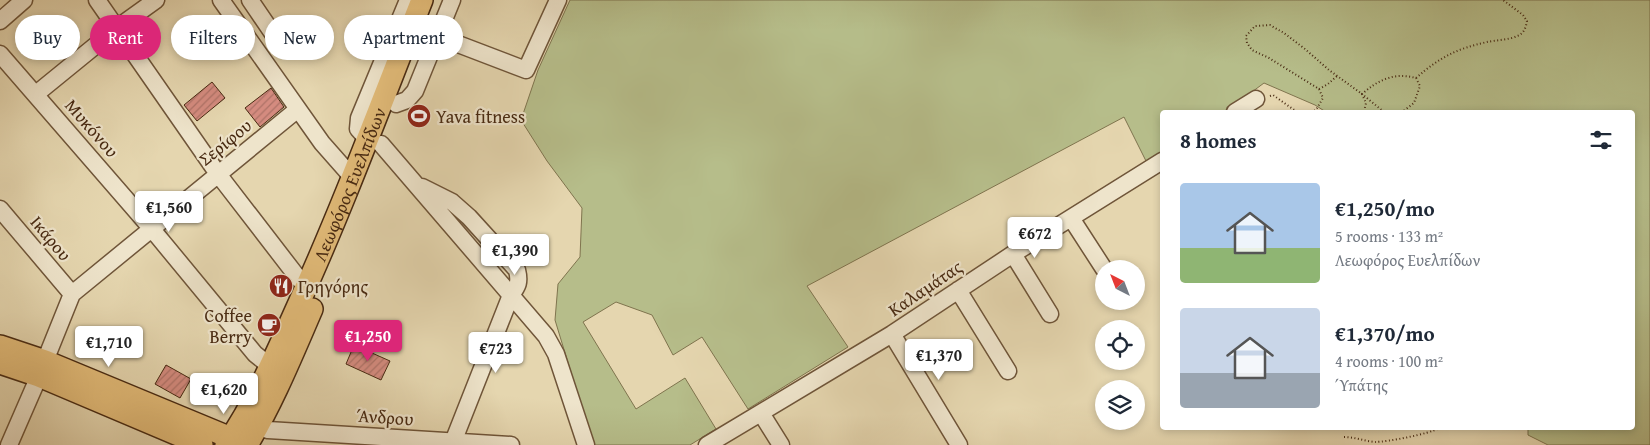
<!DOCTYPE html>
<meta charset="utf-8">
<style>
body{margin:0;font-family:"Gentium Book Plus",serif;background:#f2f2f3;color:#1f2937;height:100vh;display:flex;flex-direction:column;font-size:19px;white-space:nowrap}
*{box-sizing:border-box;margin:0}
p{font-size:16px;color:#747a83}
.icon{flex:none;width:28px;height:28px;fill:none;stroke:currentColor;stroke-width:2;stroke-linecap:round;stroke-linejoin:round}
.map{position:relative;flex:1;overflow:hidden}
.sheet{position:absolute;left:1160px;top:110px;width:475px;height:320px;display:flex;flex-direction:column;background:#fff;border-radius:5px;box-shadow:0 2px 8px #0003}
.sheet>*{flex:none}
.guide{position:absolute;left:15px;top:15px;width:475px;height:45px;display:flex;gap:10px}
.needle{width:32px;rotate:318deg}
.tools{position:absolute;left:1095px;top:260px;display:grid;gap:10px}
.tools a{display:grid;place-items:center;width:50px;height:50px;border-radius:50%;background:#fff;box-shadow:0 2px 8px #0003;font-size:25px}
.price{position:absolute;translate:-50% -42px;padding:0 11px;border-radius:5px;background:#fff;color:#222;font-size:16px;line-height:32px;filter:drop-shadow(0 1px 2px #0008)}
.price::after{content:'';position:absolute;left:50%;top:30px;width:15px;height:11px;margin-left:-8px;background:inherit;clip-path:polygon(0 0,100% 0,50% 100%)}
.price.on{background:#db2777;color:#fff}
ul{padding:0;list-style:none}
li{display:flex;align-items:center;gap:15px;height:125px;padding:0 20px}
li span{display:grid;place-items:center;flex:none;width:140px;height:100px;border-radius:5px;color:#555}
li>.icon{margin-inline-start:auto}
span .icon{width:60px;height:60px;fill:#fffc;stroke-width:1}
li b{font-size:21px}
h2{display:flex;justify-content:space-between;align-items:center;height:60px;padding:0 20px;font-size:21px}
.tag{padding:0 18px;border-radius:22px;background:#fff;box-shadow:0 2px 8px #0003;font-size:18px;line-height:45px}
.tag.on{background:#db2777;color:#fff}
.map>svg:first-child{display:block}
</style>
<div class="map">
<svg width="1650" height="445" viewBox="0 0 1650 445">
<defs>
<pattern id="building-hatch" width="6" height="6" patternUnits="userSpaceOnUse" patternTransform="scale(1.25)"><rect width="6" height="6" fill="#d48b7f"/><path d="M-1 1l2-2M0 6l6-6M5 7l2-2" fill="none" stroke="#ae7267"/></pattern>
</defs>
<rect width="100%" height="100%" fill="#e5d6af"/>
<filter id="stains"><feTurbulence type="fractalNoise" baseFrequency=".004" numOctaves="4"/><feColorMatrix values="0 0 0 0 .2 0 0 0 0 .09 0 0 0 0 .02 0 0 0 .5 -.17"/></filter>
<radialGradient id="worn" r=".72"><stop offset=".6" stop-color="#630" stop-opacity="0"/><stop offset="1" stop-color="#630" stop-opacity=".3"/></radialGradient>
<path fill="#b6bd8a" stroke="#7f744e" d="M570 0H1650V445H1548L1528 435V428H1632V112H1326L1315 105 1264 83 1225 112H1162V160L1150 169 1124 117 807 286 848 347 748 409 702 337 673 355 652 315 616 302 583 322 636 409 685 378 716 429 690 445H593L555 320 558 284 580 257 582 208 547 161 521 120 538 70Z"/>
<path fill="url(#building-hatch)" stroke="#482a12" d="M212 82 225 98 197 121 184 105Z
M271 88 284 107 260 127 245 108Z
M354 345 390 361 381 380 346 364Z
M166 365 191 379 180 398 155 384Z"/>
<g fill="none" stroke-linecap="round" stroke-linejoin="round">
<g stroke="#6f5539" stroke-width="19">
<path id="minor" d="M97 0 218 174 299 279 307 286
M221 0 322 143 352 177
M250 0 280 44
M0 21 24 0
M437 36 526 70 558 0
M0 54 151 228 255 354 270 366
M36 94 117 28 156 0
M396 104 407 100 415 91 452 0
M1235 112 1256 99
M367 139 358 129 359 118 408 0
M381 144 546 336 556 354 586 445
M422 187 452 202 469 217 517 270C520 282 518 286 511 295L453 442
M0 209 72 294
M1071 218 1104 269
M1013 254 1050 314
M958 290 1008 371
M892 334 959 445
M45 361 72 294 298 109
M761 413 781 445
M257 427 268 430 511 445
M9 445 39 376
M707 445 892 334 1013 254 1162 161"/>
</g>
<g stroke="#482a12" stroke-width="24">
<g id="major">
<path d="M0 346 45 361 243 443"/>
<path d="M0 363 39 376 202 445"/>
<path id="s1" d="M226 445C256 401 277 352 299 303 344 204 382 101 422 0"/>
<path d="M247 445C273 402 292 355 312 309"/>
</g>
</g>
<path stroke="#482a12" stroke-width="2" stroke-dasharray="1 2.5" stroke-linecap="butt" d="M1416 78C1440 57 1456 49 1487 42 1496 40 1509 40 1517 36 1524 34 1526 27 1527 21L1523 15 1503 0
M1319 89 1328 84 1337 76
M1270 96 1273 95 1297 112
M1311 112 1316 110 1323 98 1319 89 1269 58 1252 50 1247 43 1246 36 1255 26 1270 25 1284 33 1305 49 1329 70 1362 94 1366 103 1364 112
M1384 112 1362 94C1378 80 1394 72 1416 78L1420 86 1414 103 1402 112
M1344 437C1354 437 1364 441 1375 442 1386 442 1430 434 1439 428"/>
<use href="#minor" stroke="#eee4cb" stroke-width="16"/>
<use href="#major" stroke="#e2bb78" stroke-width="21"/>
</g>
<defs>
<g id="stadium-disc" transform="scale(1.25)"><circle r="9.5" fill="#8f2418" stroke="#eee4cb"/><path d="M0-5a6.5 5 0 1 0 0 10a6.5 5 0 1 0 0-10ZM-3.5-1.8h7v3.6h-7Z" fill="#fff"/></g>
<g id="restaurant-disc" transform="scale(1.25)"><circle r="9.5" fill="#8f2418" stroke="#eee4cb"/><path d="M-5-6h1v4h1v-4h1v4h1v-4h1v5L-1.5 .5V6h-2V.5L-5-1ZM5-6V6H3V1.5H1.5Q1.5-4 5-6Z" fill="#fff"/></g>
<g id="cafe-disc" transform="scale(1.25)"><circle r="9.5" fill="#8f2418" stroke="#eee4cb"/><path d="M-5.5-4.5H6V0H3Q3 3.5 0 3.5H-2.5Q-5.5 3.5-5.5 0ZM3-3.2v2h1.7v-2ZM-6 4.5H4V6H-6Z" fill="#fff"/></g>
</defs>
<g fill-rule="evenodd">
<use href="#stadium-disc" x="419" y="116"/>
<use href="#restaurant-disc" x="281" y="286"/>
<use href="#cafe-disc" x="269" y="325"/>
</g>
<g text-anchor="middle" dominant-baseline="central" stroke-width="4.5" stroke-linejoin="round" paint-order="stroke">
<g font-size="18" fill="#482a12" stroke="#eee4cb" text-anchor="start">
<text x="436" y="116">Yava fitness</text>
<text x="298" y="286">Γρηγόρης</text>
<text x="252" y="315" text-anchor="end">Coffee<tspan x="252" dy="21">Berry</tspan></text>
</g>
<g font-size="18" fill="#482a12" stroke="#eee4cb">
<text transform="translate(92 128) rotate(49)">Μυκόνου</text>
<text transform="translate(225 142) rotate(-39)">Σερίφου</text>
<text stroke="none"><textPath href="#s1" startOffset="289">Λεωφόρος Ευελπίδων</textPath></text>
<text transform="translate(51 238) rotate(50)">Ικάρου</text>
<text transform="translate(925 288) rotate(-34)">Καλαμάτας</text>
<text transform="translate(385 417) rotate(4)">Άνδρου</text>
</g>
</g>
<rect width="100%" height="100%" filter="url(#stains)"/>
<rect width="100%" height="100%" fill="url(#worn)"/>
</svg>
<div class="tools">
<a><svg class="needle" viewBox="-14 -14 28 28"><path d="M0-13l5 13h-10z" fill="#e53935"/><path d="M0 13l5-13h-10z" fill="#747a83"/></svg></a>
<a><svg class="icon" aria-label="locate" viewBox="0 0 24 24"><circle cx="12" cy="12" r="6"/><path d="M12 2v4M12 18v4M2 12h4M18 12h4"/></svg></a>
<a><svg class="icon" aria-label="layers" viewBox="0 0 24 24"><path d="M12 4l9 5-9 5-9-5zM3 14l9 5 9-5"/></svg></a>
</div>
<b class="price" style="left:169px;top:233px">€1,560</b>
<b class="price" style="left:1035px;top:259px">€672</b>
<b class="price" style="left:515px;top:276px">€1,390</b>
<b class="price on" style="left:368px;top:362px">€1,250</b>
<b class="price" style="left:109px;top:368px">€1,710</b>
<b class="price" style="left:496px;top:374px">€723</b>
<b class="price" style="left:939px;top:381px">€1,370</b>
<b class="price" style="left:224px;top:415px">€1,620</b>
<div class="guide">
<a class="tag">Buy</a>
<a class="tag on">Rent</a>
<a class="tag">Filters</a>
<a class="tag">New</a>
<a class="tag">Apartment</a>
</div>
<section class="sheet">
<h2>8 homes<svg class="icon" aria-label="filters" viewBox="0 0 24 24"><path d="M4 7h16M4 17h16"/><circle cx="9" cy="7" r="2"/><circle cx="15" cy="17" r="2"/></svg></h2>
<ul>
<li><span style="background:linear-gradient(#a9c7e8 65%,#8fb573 0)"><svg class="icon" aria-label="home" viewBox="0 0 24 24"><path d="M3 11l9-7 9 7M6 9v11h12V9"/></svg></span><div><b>€1,250/mo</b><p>5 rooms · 133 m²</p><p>Λεωφόρος Ευελπίδων</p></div></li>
<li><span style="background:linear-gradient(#c9d6e8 65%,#9aa5b1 0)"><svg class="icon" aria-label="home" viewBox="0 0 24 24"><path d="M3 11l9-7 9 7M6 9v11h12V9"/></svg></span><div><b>€1,370/mo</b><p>4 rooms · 100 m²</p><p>Ύπάτης</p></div></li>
</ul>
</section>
</div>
